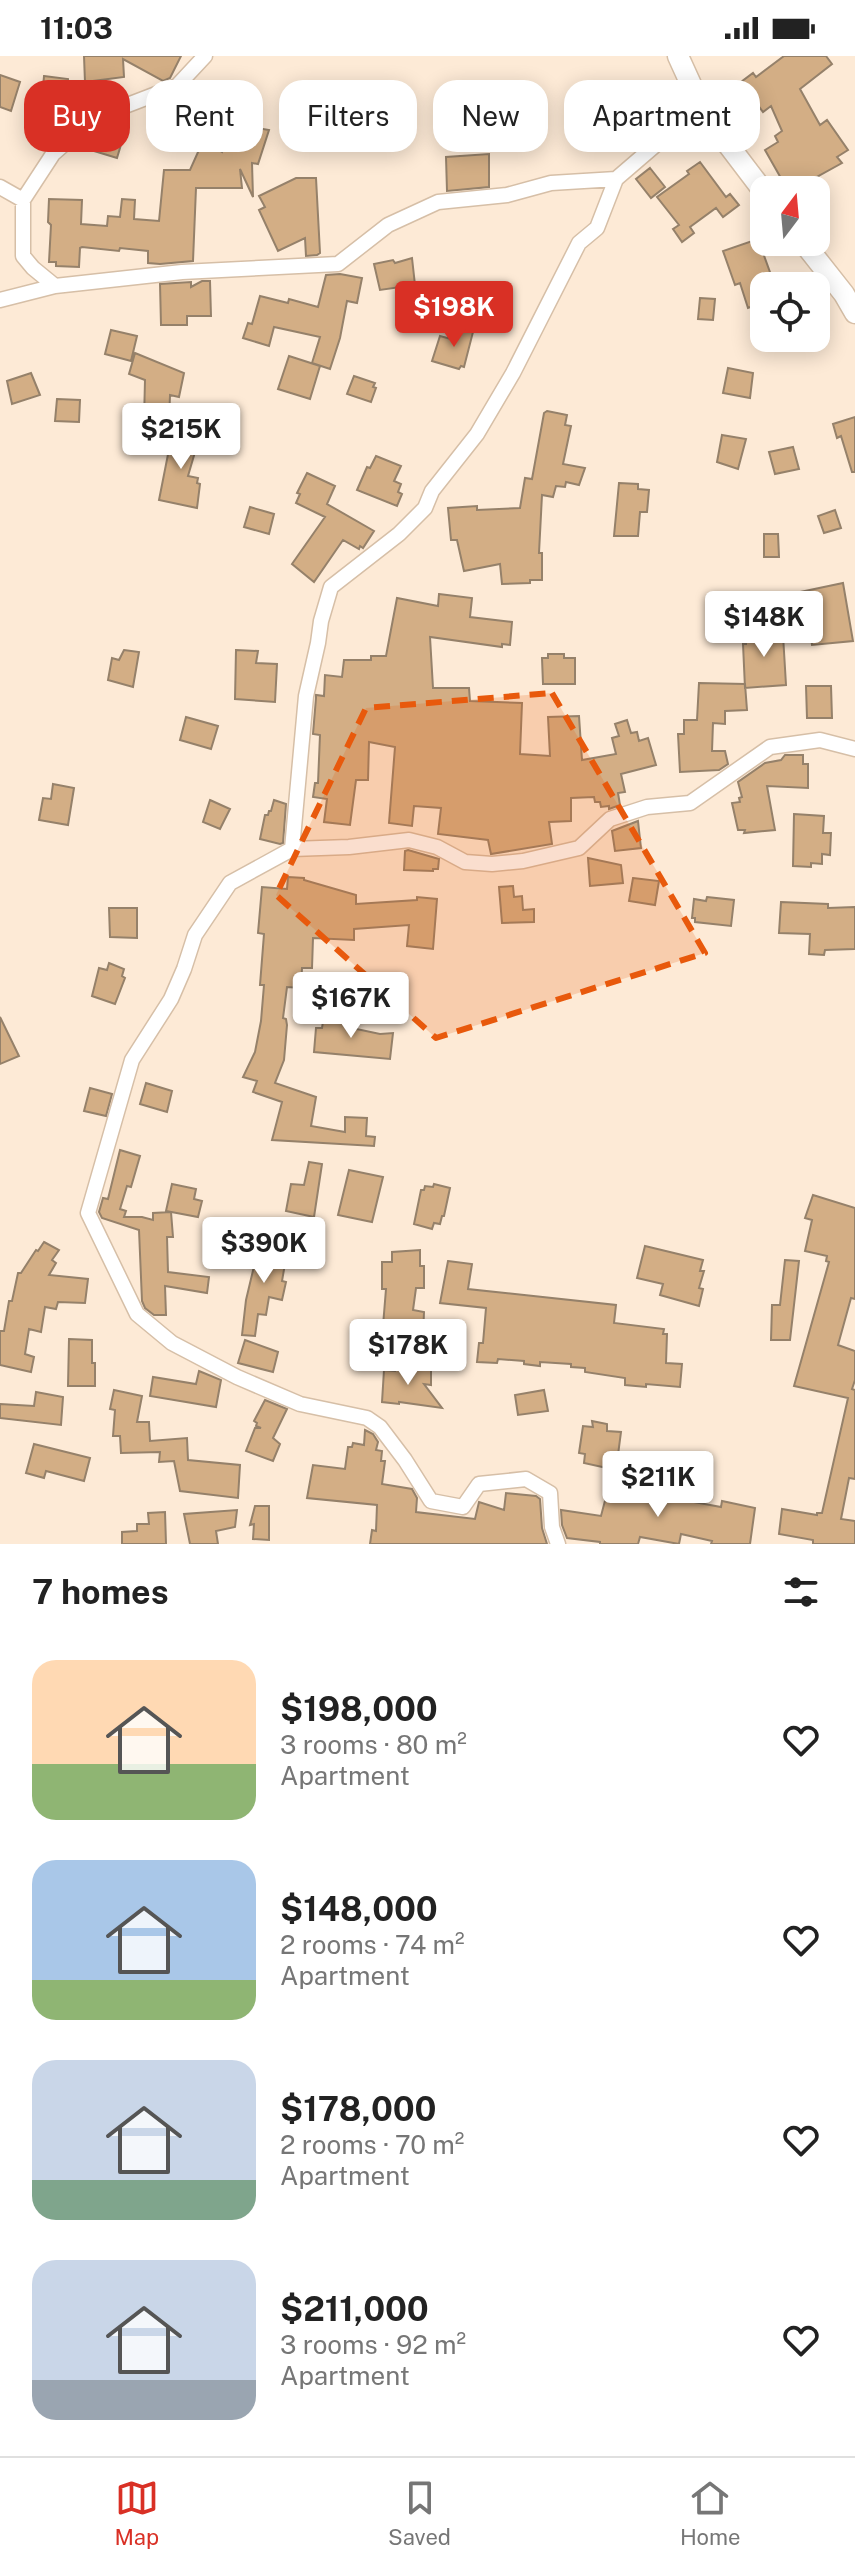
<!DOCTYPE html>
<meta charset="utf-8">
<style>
body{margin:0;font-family:"Public Sans",sans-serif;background:#f6f6f6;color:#222;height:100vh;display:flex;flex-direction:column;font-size:30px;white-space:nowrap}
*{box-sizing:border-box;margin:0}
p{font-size:26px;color:#767676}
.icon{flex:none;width:44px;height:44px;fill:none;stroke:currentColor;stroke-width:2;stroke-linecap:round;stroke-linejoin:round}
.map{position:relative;height:1488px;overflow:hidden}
.panel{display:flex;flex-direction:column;background:#fff;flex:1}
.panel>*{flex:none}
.top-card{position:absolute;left:24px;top:24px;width:808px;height:72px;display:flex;gap:16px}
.needle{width:52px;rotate:16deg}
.buttons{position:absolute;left:750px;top:120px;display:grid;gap:16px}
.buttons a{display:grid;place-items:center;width:80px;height:80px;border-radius:16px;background:#fff;box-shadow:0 4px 20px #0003;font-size:40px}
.price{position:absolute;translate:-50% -68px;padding:0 18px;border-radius:8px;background:#fff;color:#222;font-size:26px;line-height:52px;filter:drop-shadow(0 2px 4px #0008)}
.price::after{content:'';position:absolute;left:50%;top:48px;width:24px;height:18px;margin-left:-12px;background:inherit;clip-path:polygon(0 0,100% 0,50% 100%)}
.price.current{background:#d93025;color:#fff}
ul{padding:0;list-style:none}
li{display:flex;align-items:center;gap:24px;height:200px;padding:0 32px}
li span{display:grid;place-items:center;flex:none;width:224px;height:160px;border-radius:24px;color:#555}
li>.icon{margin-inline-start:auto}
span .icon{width:96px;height:96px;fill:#fffc;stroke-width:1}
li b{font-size:34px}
h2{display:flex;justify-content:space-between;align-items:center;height:96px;padding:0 32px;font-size:34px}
.tag{padding:0 28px;border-radius:24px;background:#fff;box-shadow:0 4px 20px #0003;font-size:28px;line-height:72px}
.tag.current{background:#d93025;color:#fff}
.status{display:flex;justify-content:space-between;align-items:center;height:56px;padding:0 40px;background:#fff;direction:ltr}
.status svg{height:22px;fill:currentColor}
.dock{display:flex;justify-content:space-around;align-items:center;height:112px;border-top:2px solid #e0e0e0;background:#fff;font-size:22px;color:#767676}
.dock a{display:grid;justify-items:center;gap:4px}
.dock .current{color:#d93025}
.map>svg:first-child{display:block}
</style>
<div class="status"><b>11:03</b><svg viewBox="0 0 49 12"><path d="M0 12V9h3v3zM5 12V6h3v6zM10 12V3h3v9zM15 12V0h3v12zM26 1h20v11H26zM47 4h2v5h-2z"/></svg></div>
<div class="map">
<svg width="855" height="1488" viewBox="0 0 855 1488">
<rect width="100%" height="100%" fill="#fdead6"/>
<path fill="#d3ae85" stroke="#95816a" stroke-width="2" d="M84 0H181L170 22 163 25 123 3 124 21 85 26Z
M784 0H826L832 8 800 33 820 69 827 64 848 94 837 101 842 107 806 127 810 134H794L790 128 786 131 765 94 778 86 775 80 782 75 771 50 763 56 741 26 753 17 756 21Z
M0 19 20 26 11 55 0 51Z
M44 20 68 23 66 47 42 44Z
M229 32 248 35 245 57 260 61 257 72 269 74 258 108 252 107 253 141 240 113 242 132H196L193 205 160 208 148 207V195L120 192 119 195 82 191 80 192 79 211 56 210V206H49L51 169 48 166 49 143 82 144 81 168 107 170 108 160 120 161 122 143 135 144 134 163 159 165 164 114H190L203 85 222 96 228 69 213 61Z
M97 74 123 82 117 102 81 91 83 85Z
M489 98V131L447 135 446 101Z
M700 106 726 141 730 138 739 149 723 161 716 152 690 171 694 177 682 186 673 173 679 169 657 141 689 118 687 115Z
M650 112 665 131 651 142 636 123Z
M296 122H316L320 197 317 199 306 200 305 182 278 195 259 154 265 151 259 140Z
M758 183 775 230H764V276H762L753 250 748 252 740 227 735 229 723 195Z
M412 202 415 229 380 234 374 208 393 204 395 207Z
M340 218 362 222 357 247 347 245 340 282 330 313 312 307 320 281 274 271 269 290 243 282 248 267 252 268 260 240 288 247 289 243 318 251 326 219Z
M202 225H210L211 260H187V269H161L160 228 191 226V231Z
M700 242 715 243 713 264 698 263Z
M456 270 473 276 464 311 461 310 459 313 432 305 440 280 451 283Z
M111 274 137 280 131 305 105 298Z
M135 297 184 317 179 341 170 339 169 366 144 365 145 324 129 318Z
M289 300 320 310 310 343 278 333Z
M728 312 753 317 750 342 723 337Z
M31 317 40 339 12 348 7 325Z
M354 320 375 327 373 331 376 332 371 346 347 338Z
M57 343 80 344 79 366 55 365Z
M547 355 567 359 565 369 571 370 563 408 585 412 579 429 566 426 565 431 556 430 553 441 542 439 539 497H542V524H530V527L502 528 500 508 464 515 457 484H451L448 452 477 450V454L520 452 525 422 532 423 544 357Z
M855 361V416H852L841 380 837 382 833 368Z
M173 373 200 379 188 420 198 422 197 427 200 428 197 452 159 444Z
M722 379 746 383 738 413 717 406Z
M793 391 799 413 775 418 769 396Z
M376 400 401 410 394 425 401 428 398 436 402 438 397 450 357 434 367 411 370 412Z
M307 417 335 430 327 448 374 475 363 492 360 490 359 493 343 484 314 526 292 508 325 461 296 447 300 438 297 437Z
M619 427 638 428V433L649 434 647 456H640L638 480H614Z
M250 451 274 458 269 478 244 471Z
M835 454 841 472 824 477 818 460Z
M764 478H778L779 501H764Z
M843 527 853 585 812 589 808 559 805 560 800 536Z
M439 538 472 542 470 561 512 566 510 589 502 588V591L430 581 433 632H469L470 645 522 647 520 698 550 700 548 661 579 660 582 704 616 698 612 682 619 680 615 668 627 664 631 677 637 676 639 685 648 682 656 709 621 718 625 736 618 737 620 749 609 753V750L601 751 600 746H595L594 741 571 742V765L549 766 552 788 491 798 488 784 438 778 441 752 414 750 412 770 389 767 395 691 369 686 368 724H356L350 769 324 766 327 743 313 741 315 727H318L320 679 313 678 316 642V639L324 640 325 619 342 621 344 604H371V600H386L397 542 438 550Z
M770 570H777L778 579H783L786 629 745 632 743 588H746V578H760Z
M124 594 139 596 133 631 108 624 112 602 119 604Z
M236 594 258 595 256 607 277 608 275 646 235 643Z
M548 598H564V602H575V628H543L542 602H548Z
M699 627 745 628 747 654 725 655V668L713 667 712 695H725L728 708 719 714 680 716 678 678H684V664H697Z
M806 630H831L832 662H807Z
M186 661 218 670 211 693 180 684Z
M785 699H803V708H808V732L767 730 775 774 744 777 745 774H738L732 747 740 746 739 742 742 741 738 726 765 707 781 704Z
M53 728 74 732 68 769 39 764 43 742 51 743Z
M210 744 230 753 220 773 203 766Z
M274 744 286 748 283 787 280 788 260 783 265 759H268L269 755H271Z
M794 758 824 760 823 777H831L830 799 822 798V808L811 807V811L793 810Z
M638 765 641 792 615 795 612 775Z
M408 794 439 803 438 813H433V815L404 814 405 795Z
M588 802 621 809 623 827 590 830Z
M288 821 304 822V824L356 839V848L417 844V841L437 843 433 893 407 890 409 869 354 873V884L313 882 312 912H302L301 932 287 931 283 962 286 963 287 969 284 1004 275 1027 316 1041 311 1070 345 1076V1061L367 1062 366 1080 375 1081 374 1090 272 1084 282 1046 253 1036 257 1025 243 1021 255 996 261 965 264 929H260L264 878 258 877 262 831 287 833Z
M633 822 659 825 655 849 629 845Z
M513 830 514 841 522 840 523 854 534 853V866L502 867 499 831Z
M707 841 734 844 731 870 695 866V862H692L694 843 706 845Z
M781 846 828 848V852L855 851V893L825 894 824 899 809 898 810 878 779 877Z
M109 852H137V882L110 881Z
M109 907 124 913 122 920 125 922 115 948 92 940 99 912 107 914Z
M324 959 348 962 347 971 380 978 393 977 390 1003 314 996 316 972H322Z
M0 961 19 1000 0 1008Z
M146 1027 172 1035 167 1056 140 1048Z
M90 1032 112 1038 106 1060 84 1055Z
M120 1094 140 1100 131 1131 127 1130 120 1153 126 1155 124 1161H142L153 1164V1157L171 1156 173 1181H167L168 1216 209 1221 207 1237 165 1230 166 1259H154L145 1252 142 1245 139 1174 102 1162 99 1156 103 1142 108 1143Z
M309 1106 322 1108 314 1161 286 1155 291 1128 304 1129Z
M349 1114 383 1121 372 1166 338 1159Z
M172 1128 196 1133 194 1143 202 1145 198 1161 166 1155Z
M434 1128 450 1132 444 1160H442L440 1168 434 1167 432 1173 414 1168 421 1134H424L425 1130 433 1131Z
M813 1139 855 1152V1243L851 1242 838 1289 855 1295V1324L852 1333 855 1334V1423L849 1422 841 1463 855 1465V1488H813V1484L779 1478 782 1453 817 1459V1457H822L848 1342 794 1330 829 1206 826 1205 827 1200 805 1195 812 1164 805 1162Z
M260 1185 276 1188 275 1194 282 1195 281 1202H286L282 1225 286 1226 282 1244 269 1241 266 1259 258 1258 255 1280 242 1279 246 1244Z
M44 1186 59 1194 52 1204 56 1207 49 1219 88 1223 85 1247 58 1246 56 1253 45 1251 41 1276 29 1273 25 1298 34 1301 31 1316 0 1309V1275H4L9 1245H12L18 1217H21L36 1194 38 1195Z
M645 1190 703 1204 700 1215H704L699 1232 703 1233 699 1250 660 1239 663 1228 637 1222Z
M420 1194V1210H424V1232H416L413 1254 424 1256 423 1281 418 1280 417 1285 382 1282 386 1233H382V1206H392V1196Z
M785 1204 799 1205 790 1284H771L772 1249H780Z
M448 1205 472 1208 468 1233 616 1249 614 1267 664 1273 663 1278H667L666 1307 682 1308 680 1331 646 1328V1331L625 1329V1322L585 1316V1312L571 1311V1308L540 1306V1310L524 1308V1305L498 1303 497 1307 477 1306 479 1287H483L486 1252 440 1247Z
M69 1283 92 1284V1307H95V1330H68Z
M245 1284 278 1296 273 1316 238 1307Z
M396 1310 431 1312V1329L424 1328 442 1352 399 1346V1348L382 1346 384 1314 395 1315Z
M199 1315 221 1324 216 1351 150 1340 153 1321 196 1328Z
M114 1334 142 1340 137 1366H149L150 1385 187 1382 188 1404 240 1409 238 1442 180 1435 174 1405 159 1406 160 1396 121 1397 120 1380H113L115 1354 110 1353Z
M544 1334 548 1355 518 1359 515 1339Z
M36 1336 63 1341 61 1369 0 1362V1348L34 1350Z
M265 1344 287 1353 273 1382 280 1388 273 1405 246 1395 255 1372H261L256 1370 257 1367 254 1365Z
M592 1365 607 1368V1375L621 1376 616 1414 584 1407 585 1398 579 1397 583 1370 593 1371Z
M365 1374 373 1378 378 1386 376 1394 382 1395 381 1405H385L382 1428 412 1433 417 1442 416 1456 475 1463 479 1446 504 1454 506 1437 536 1440 540 1443 542 1472 547 1488H370L372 1474 376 1475 377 1449 307 1442 313 1409 345 1413 348 1391H352L353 1387 364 1389Z
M34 1388 90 1402 84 1425 46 1415 44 1422 26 1417Z
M612 1418 645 1426 643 1437 668 1444 669 1438 684 1440 683 1444 721 1451 722 1445 755 1452 750 1488H711L712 1485 681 1478 679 1488 640 1481 638 1488H600V1486L567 1482 562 1469 561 1454 601 1460Z
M255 1450H269V1484L253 1483 254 1468 250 1469Z
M237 1454 235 1471 216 1475 218 1488H190L184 1458Z
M165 1456 166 1488H122V1476L137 1475V1468H149L148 1457Z"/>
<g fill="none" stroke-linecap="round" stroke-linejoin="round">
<g stroke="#d6bfa7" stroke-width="17">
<path id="street" d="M0 131 23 144V200L33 212 55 230
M23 144 53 98 87 68 112 55 177 30 205 0
M0 244 55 230 182 216 338 208 388 169 438 146 507 139 551 127 616 123
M292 793 349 791 409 784 437 791 465 806 492 808 523 805 579 792 610 763 647 751 690 747 770 691 820 684 855 693
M558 1488 552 1471 550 1437 526 1423 479 1428 463 1451 431 1445 405 1404 380 1371 367 1362 300 1348 237 1321 172 1287 137 1258 88 1157 132 1004 171 943 184 913 195 879 230 827 292 793 306 640 318 587 321 565 331 531 399 478 425 452 432 435 477 378 513 317 579 187 597 172 616 123 659 86 704 57"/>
</g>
<g stroke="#d6bfa7" stroke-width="23">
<path id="secondary" d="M678 0 704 57 764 136
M803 186 844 238 855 257"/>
</g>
<use href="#street" stroke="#fff" stroke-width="14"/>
<use href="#secondary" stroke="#fff" stroke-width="20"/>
</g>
<path fill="#e8590c" fill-opacity="0.2" stroke="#e8590c" stroke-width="6" stroke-dasharray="16 10" stroke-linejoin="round" d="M552 637 705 897 436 982 276 839 366 652Z"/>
</svg>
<div class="buttons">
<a><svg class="needle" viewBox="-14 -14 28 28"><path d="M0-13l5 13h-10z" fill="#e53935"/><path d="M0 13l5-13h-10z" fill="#767676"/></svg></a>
<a><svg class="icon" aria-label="locate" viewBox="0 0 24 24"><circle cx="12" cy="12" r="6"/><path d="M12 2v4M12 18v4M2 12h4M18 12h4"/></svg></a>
</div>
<b class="price current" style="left:454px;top:293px">$198K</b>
<b class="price" style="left:181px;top:415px">$215K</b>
<b class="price" style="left:764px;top:603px">$148K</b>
<b class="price" style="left:351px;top:984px">$167K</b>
<b class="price" style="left:264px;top:1229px">$390K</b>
<b class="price" style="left:408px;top:1331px">$178K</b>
<b class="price" style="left:658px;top:1463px">$211K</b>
<div class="top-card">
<a class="tag current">Buy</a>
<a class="tag">Rent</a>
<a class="tag">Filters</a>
<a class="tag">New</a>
<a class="tag">Apartment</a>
</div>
</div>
<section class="panel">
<h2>7 homes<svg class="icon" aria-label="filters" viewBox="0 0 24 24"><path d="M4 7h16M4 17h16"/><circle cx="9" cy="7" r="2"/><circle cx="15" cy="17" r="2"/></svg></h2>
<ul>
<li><span style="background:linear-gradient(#ffd9b3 65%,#8fb573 0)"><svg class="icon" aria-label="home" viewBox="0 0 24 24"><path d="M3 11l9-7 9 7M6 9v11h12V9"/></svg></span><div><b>$198,000</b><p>3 rooms · 80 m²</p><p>Apartment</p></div><svg class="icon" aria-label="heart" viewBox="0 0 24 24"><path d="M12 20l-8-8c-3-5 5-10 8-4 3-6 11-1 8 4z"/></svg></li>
<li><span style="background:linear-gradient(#a9c7e8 75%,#8fb573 0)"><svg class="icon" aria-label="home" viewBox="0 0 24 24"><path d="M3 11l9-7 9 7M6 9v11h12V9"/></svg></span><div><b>$148,000</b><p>2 rooms · 74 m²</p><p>Apartment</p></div><svg class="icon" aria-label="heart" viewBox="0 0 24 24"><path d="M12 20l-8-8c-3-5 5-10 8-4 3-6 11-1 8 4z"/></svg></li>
<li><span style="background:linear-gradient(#c9d6e8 75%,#7fa58c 0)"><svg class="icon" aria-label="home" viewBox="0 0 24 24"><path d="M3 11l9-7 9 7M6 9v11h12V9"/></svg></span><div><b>$178,000</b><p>2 rooms · 70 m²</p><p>Apartment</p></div><svg class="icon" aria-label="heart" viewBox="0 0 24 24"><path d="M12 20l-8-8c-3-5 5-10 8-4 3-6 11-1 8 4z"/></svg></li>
<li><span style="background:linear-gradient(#c9d6e8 75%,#9aa5b1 0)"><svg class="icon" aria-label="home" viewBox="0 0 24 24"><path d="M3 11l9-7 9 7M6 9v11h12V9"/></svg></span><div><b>$211,000</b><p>3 rooms · 92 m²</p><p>Apartment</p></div><svg class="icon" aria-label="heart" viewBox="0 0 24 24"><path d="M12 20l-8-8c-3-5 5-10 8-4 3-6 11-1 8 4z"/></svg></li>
</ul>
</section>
<nav class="dock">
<a class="current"><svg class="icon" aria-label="map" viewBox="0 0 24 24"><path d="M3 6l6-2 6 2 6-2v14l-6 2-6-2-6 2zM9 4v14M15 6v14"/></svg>Map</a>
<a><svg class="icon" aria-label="saved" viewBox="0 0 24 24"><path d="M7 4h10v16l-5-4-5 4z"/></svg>Saved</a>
<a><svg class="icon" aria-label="home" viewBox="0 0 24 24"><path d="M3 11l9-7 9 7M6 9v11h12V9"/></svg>Home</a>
</nav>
